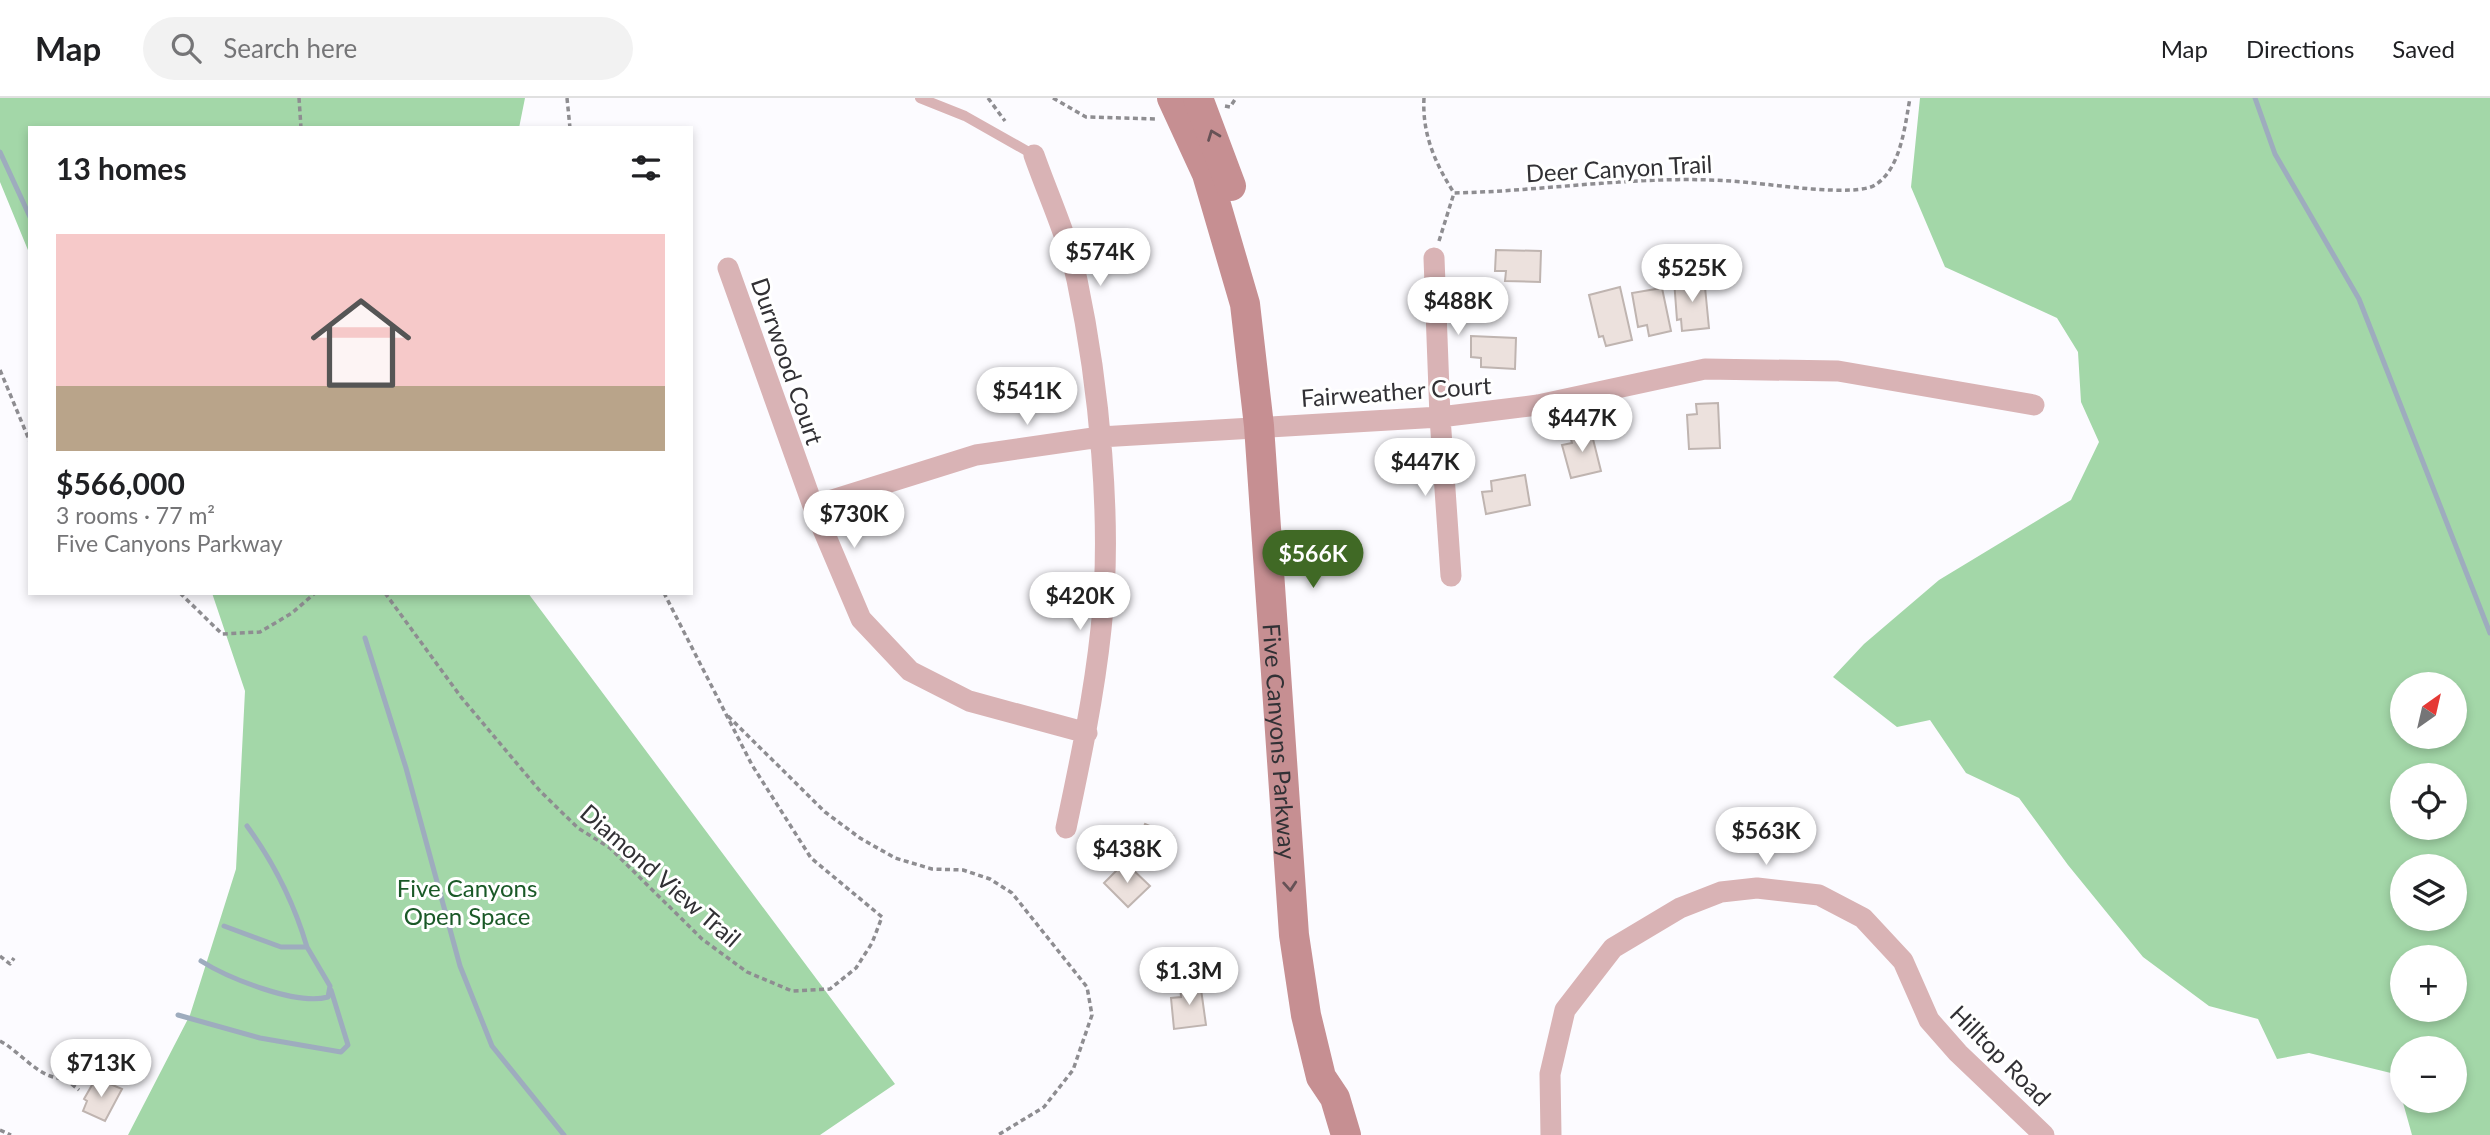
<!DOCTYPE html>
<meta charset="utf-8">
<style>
body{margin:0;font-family:Lato,sans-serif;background:#f2f2f2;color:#202124;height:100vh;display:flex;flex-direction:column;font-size:26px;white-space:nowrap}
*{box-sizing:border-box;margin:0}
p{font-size:23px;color:#757577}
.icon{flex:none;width:38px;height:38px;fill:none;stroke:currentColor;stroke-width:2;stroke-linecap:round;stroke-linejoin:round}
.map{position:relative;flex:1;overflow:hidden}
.side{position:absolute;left:28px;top:28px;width:665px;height:469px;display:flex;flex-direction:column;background:#fff;border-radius:0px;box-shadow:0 4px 10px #0003}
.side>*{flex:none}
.needle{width:46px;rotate:34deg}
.buttons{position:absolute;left:2390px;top:574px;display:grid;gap:14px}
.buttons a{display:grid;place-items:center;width:77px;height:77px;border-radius:50%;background:#fff;box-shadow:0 4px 10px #0003;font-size:35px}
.price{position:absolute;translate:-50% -60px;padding:0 16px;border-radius:24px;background:#fff;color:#222;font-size:23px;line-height:46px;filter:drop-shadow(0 2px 4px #0008)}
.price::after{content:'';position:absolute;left:50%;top:42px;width:21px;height:16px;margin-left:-10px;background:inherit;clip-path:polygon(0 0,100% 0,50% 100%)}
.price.on{background:#406925;color:#fff}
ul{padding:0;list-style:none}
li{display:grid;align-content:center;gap:14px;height:371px;padding:0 28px}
li span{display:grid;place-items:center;height:217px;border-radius:0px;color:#555}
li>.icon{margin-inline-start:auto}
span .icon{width:126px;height:126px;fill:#fffc;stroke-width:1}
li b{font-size:30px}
h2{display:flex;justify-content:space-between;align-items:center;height:84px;padding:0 28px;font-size:30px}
header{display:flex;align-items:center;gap:42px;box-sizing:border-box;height:98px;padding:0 35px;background:#fff;border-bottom:2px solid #e0e0e0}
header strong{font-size:33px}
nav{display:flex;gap:38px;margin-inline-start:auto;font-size:24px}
.search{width:490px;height:63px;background:#f2f2f2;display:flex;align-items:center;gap:18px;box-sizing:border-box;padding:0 24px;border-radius:38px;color:#757577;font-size:26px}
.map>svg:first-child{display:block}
</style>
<header>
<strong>Map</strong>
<div class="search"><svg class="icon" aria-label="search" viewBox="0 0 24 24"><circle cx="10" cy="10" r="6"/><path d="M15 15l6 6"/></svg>Search here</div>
<nav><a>Map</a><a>Directions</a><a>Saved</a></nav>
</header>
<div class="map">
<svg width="2490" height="1037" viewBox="0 0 2490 1037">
<rect width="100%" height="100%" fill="#fcfbff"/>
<path fill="#a3d7a8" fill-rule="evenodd" d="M0 0H525L519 30H30V157L0 84Z
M1920 0H2490V1037H2412L2395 976 2309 955 2277 961 2258 921 2209 908 2143 859 2068 767 2019 700 1966 675 1930 622 1897 629 1833 579 1864 546 1939 482 2071 402 2099 344 2081 304 2078 254 2057 220 1945 169 1911 89ZM2455 586V639H2403V586ZM2455 677V730H2403V677ZM2455 768V821H2403V768ZM2455 859V912H2403V859ZM2455 950V1003H2403V950Z
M212 495H528L895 986 820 1037H128L190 917 236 771 245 593Z"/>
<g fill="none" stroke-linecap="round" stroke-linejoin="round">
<path stroke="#9eacbe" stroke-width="5" d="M2255 0 2275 56 2359 201 2490 535
M0 54 30 119
M365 540 406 670 460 868 492 948 564 1037
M247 728C274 765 294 805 307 849
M201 863C228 880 297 908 328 899L330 888 307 849H281L224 828
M178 917 260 940 341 954 348 947 331 892"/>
</g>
<path fill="#ece1dd" stroke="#bfb4b0" stroke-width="2" d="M1496 152 1541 153 1540 184 1505 183 1506 173H1495Z
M1704 179 1709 230 1682 233 1681 221 1677 222 1674 182Z
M1620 189 1632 242 1606 248 1603 238 1599 239 1589 197Z
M1662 190 1671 233 1649 238 1647 227 1638 229 1632 195Z
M1471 238 1516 240 1515 271 1481 269V260L1471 259Z
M1718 305 1720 350 1689 351 1687 317 1697 316 1696 306Z
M1590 329 1601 373 1571 380 1562 347 1572 345 1569 334Z
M1525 377 1530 407 1486 416 1482 394 1492 393 1491 383Z
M1145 726 1173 738 1162 767 1121 751 1129 731 1141 736Z
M1129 768 1150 788 1128 809 1104 785 1119 770 1123 773Z
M1200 884 1206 927 1174 931 1171 900 1181 899 1180 887Z
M96 980 122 991 105 1023 83 1013 87 1003 84 1001Z"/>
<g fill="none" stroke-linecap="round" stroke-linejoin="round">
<path stroke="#8e8d91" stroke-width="3.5" stroke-dasharray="5 3.5" stroke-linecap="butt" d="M299 0 301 30
M567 0 570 30
M988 0 1005 23
M1053 0 1086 19 1158 21
M1424 0C1422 36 1435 65 1454 95 1553 93 1653 74 1753 85 1777 87 1856 99 1875 87 1901 71 1905 27 1910 0
M1225 8 1230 9 1236 0
M1439 143 1454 95
M0 272 30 344
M180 495 222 536 260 534 292 515 315 495
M385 495 461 599 540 693 578 730 610 750 702 841 747 874 792 893 830 891 856 870 872 845 882 819 811 760 752 667 664 495
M728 618 825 714 860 740 895 760 932 771 963 772 990 781 1012 795 1087 889 1092 917 1073 972 1044 1009 998 1037
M0 858 10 866 14 860
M0 943C21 954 40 982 64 980L79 992
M64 980 88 966 106 948
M0 1032 11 1037"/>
<path stroke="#d9b3b5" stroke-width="10" d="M920 0 965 18 1034 57"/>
<path stroke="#d9b3b5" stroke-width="21" d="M1034 57C1048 97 1068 140 1077 182 1099 286 1113 425 1101 531 1094 598 1080 664 1066 730
M1434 160 1440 319 1451 478
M728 170 813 408 861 521 910 573 969 603 1087 635
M813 408 976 357 1100 339 1440 319 1538 307 1705 271 1838 273 2034 307
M1551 1037 1550 976 1565 912 1613 850 1680 810 1721 794 1757 790 1819 797 1863 820 1903 863 1929 922 1958 955 2044 1037"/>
<g stroke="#c68f92" stroke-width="30">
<path id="s1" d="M1172 0 1207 76 1245 206 1259 328 1294 837 1306 917 1321 979 1335 1000 1346 1037"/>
<path d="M1198 0 1231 88"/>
</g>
</g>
<defs><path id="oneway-chevron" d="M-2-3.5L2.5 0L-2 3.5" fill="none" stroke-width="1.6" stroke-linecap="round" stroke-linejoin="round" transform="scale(1.75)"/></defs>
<g stroke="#665256">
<use href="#oneway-chevron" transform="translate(1213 37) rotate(-111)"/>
<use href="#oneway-chevron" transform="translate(1290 788) rotate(86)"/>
</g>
<g text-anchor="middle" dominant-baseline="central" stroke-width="6" stroke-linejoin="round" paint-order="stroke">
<g font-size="24" fill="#323135" stroke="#fff">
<text transform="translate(1619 70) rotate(-3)">Deer Canyon Trail</text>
<text transform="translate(788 263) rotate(71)">Durrwood Court</text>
<text transform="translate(1396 293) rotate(-4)">Fairweather Court</text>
<text stroke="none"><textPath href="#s1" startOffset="658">Five Canyons Parkway</textPath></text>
<text transform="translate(661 777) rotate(41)">Diamond View Trail</text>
<text transform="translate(2001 957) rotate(45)">Hilltop Road</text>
</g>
<g font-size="24" fill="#1a5927" stroke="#fff">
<text x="467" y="789">Five Canyons<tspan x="467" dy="28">Open Space</tspan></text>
</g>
</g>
</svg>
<div class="buttons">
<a><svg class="needle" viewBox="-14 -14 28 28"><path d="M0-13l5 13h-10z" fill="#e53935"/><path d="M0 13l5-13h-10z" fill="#757577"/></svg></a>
<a><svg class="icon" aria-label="locate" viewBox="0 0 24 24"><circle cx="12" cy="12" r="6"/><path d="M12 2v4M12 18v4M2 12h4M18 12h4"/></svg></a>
<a><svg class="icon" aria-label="layers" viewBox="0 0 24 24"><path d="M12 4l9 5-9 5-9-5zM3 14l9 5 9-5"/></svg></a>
<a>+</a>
<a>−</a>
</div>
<b class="price" style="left:1100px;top:190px">$574K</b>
<b class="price" style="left:1692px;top:206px">$525K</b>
<b class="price" style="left:1458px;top:239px">$488K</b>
<b class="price" style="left:1027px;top:329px">$541K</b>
<b class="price" style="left:1582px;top:356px">$447K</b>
<b class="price" style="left:1425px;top:400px">$447K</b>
<b class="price" style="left:854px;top:452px">$730K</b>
<b class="price on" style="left:1313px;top:492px">$566K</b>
<b class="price" style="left:1080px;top:534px">$420K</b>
<b class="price" style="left:1766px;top:769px">$563K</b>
<b class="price" style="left:1127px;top:787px">$438K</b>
<b class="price" style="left:1189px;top:909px">$1.3M</b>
<b class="price" style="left:101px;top:1001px">$713K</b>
<section class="side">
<h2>13 homes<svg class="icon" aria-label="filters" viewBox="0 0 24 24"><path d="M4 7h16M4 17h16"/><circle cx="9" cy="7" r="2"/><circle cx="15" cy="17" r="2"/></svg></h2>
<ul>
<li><span style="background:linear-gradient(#f6c9c9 70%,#b9a48a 0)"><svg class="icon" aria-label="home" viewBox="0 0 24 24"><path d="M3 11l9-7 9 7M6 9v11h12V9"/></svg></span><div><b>$566,000</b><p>3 rooms · 77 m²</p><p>Five Canyons Parkway</p></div></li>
</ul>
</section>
</div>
